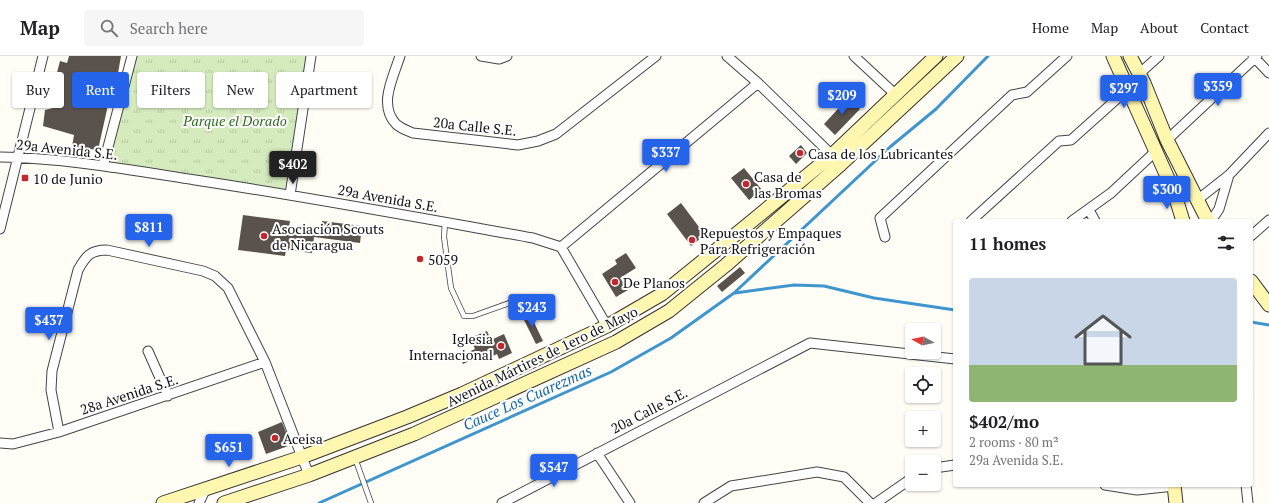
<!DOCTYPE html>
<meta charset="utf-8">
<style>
body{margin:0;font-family:"PT Serif",serif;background:#f6f6f6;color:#202124;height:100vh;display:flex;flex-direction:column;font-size:15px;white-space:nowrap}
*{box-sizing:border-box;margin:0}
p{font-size:13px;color:#757577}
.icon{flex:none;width:22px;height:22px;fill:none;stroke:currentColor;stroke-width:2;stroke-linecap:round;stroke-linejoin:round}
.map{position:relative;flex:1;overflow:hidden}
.sheet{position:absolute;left:953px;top:163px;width:300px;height:268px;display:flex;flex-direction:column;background:#fff;border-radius:4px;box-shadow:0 1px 3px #0004}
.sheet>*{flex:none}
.hud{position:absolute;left:12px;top:16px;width:380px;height:36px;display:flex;gap:8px}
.needle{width:26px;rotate:278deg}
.buttons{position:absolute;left:905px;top:267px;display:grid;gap:8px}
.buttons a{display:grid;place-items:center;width:36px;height:36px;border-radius:4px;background:#fff;box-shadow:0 1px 3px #0004;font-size:20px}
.price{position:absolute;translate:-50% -34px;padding:0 9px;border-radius:4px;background:#2563eb;color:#fff;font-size:13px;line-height:26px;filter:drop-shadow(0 1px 2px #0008)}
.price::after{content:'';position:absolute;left:50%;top:24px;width:12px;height:9px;margin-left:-6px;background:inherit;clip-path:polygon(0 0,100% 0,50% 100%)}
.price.active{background:#222;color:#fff}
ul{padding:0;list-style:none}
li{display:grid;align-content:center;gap:8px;height:212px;padding:0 16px}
li span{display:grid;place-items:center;height:124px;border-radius:4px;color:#555}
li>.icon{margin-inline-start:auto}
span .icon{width:72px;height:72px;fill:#fffc;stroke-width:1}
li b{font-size:17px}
h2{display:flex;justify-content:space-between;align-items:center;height:48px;padding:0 16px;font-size:17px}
.chip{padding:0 14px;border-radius:4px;background:#fff;box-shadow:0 1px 3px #0004;font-size:14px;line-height:36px}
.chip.active{background:#2563eb;color:#fff}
header{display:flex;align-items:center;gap:24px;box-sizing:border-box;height:56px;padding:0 20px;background:#fff;border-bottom:1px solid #e0e0e0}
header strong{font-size:19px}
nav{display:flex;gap:22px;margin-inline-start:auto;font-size:14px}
.search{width:280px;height:36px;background:#f6f6f6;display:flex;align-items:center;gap:10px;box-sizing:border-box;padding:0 14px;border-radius:4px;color:#757577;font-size:15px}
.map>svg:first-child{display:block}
</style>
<header>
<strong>Map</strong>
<div class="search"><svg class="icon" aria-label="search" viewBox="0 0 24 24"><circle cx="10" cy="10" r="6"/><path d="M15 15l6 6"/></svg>Search here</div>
<nav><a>Home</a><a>Map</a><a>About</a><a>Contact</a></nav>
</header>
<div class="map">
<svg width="1269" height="447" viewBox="0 0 1269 447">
<defs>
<pattern id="park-tufts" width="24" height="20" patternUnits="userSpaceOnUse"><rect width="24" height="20" fill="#d5ebbd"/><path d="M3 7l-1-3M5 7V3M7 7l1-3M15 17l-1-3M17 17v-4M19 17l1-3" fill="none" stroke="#b6c8a1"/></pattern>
</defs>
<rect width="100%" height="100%" fill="#fffdf5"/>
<path fill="url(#park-tufts)" d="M132 0H311L290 139 103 110Z"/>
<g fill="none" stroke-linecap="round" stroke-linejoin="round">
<path stroke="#3f96cf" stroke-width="3" d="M735 237 794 229 824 230 874 242 955 254
M1251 266 1269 269
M319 447 611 316 671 282 734 237 890 91 936 53 988 0"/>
</g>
<path fill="#5a524d" d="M69 0H121L117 23 114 22 98 94 72 91 74 79 43 70 45 54 53 52 58 34 53 32 60 5 67 7Z
M848 42 860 53 835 79 824 68Z
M801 89 807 97 796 108 789 100Z
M744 112 762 134 749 144 731 122Z
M681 147 705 179 691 190 667 158Z
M243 159 290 165 289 171 321 175 322 165 362 170 360 187 314 181 312 197 286 194 285 200 238 194Z
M626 197 636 212 620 222 628 234 616 241 602 218 617 208 615 204Z
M740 211 745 217 722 236 717 230Z
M529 256 543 285 536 288 522 260Z
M487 275 491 284 504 278 512 297 499 303 497 298 480 306 478 301 463 308 460 300 475 293 470 282Z
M282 366 291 389 266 398 258 376Z"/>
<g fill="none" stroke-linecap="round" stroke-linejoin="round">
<g stroke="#444" stroke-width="6">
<path id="lane" d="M445 166 444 181 451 232 464 260H473L515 245
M355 402 371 447"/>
</g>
<g stroke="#444" stroke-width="11">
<path id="street" d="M400 0C393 22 378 49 396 68 400 72 408 75 413 77L518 89 538 85 556 78 656 0
M481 0 499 3 507 0
M727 0 758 27 835 102
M854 0 896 39
M1253 0 1269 17
M1139 18 1159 0
M1167 84 1257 0
M0 101C65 102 131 114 195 124 308 141 421 162 533 182L561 191 607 270
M103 110 132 0
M290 139 311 0
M1196 145 1229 119 1269 77
M1089 154 1095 165
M971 165 1059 85 1071 84 1119 41 1144 27
M1072 165 1111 137 1156 95
M1211 165 1219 153 1229 119
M0 173 43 0
M1251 180 1269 164
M885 181 880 162 1012 39 1027 36 1067 0
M561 191 758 27
M148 295 168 340
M59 376 51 334 52 315 78 214C86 200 90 194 107 194L203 215 215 220 228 232 265 306 309 419
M0 387 13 388 59 376 265 306
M597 397 630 447
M934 412 955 409
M1105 429 1137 434 1174 430
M1246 429 1248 447
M199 447 206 432
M502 447 810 287 955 303
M704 447 731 430 817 416 844 421 870 447
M876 447 912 422"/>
</g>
<g stroke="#333" stroke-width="15">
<path id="secondary" d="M1113 0 1174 136 1183 165
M1130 0 1144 27 1167 84 1208 165
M1251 225 1269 249
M1174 429 1176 447
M163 447 302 401 407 361 462 338 607 270 662 238 746 170 832 99 936 0
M224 447 309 419 414 378 616 286 669 255 726 209 841 108 957 0"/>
</g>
<use href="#lane" stroke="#fff" stroke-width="4.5"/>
<use href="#street" stroke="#fff" stroke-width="9"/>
<use href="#secondary" stroke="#fff6b0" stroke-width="13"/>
</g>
<g fill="#c4262e" stroke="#fff" stroke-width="1.5">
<circle cx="800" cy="97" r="4"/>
<rect x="21" y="118" width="8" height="8" rx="2"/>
<circle cx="746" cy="128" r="4"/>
<circle cx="264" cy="180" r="4"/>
<circle cx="692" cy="184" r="4"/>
<circle cx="420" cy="203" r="4"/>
<circle cx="615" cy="226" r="4"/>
<circle cx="501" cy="290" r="4"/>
<circle cx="275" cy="382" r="4"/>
</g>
<g text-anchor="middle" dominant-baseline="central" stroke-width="4" stroke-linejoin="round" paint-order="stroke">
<g font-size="14" font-style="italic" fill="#2f6b1f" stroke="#fff">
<text x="235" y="64">Parque el Dorado</text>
</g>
<g font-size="14" fill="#111" stroke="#fff">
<text transform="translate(475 70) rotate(6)">20a Calle S.E.</text>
<text transform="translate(67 93) rotate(6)">29a Avenida S.E.</text>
<text transform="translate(388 142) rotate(10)">29a Avenida S.E.</text>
<text transform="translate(542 300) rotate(-26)">Avenida Mártires de 1ero de Mayo</text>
<text transform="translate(129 338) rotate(-18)">28a Avenida S.E.</text>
<text transform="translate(649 354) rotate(-27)">20a Calle S.E.</text>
</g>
<g font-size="14" fill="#111" stroke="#fff" text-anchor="start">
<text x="808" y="97">Casa de los Lubricantes</text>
<text x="754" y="120">Casa de<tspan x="754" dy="16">las Bromas</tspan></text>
<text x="33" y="122">10 de Junio</text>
<text x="272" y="172">Asociación Scouts<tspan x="272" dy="16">de Nicaragua</tspan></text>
<text x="700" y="176">Repuestos y Empaques<tspan x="700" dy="16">Para Refrigeración</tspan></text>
<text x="428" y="203">5059</text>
<text x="623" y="226">De Planos</text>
<text x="493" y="282" text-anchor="end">Iglesia<tspan x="493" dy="16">Internacional</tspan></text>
<text x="283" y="382">Aceisa</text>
</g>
<g font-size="15" font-style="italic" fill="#1768a6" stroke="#fff">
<text transform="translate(527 341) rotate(-24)">Cauce Los Cuarezmas</text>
</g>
</g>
</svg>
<div class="buttons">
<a><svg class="needle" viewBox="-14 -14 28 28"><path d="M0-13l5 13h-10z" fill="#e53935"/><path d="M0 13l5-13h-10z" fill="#757577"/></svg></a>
<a><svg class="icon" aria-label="locate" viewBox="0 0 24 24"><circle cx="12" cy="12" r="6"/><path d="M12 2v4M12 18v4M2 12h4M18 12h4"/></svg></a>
<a>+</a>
<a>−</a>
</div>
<b class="price" style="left:1218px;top:51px">$359</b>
<b class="price" style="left:1124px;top:53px">$297</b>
<b class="price" style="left:842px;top:60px">$209</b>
<b class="price" style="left:666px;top:117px">$337</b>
<b class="price active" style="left:293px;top:129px">$402</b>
<b class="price" style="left:1167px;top:154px">$300</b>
<b class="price" style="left:149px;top:192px">$811</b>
<b class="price" style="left:532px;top:272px">$243</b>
<b class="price" style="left:49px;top:285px">$437</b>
<b class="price" style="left:229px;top:412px">$651</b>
<b class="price" style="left:554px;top:432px">$547</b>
<div class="hud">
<a class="chip">Buy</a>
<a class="chip active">Rent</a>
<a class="chip">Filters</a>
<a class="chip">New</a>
<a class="chip">Apartment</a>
</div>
<section class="sheet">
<h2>11 homes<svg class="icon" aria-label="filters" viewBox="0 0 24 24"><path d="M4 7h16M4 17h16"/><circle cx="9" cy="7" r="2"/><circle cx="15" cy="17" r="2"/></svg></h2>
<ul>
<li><span style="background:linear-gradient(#c9d6e8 70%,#8fb573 0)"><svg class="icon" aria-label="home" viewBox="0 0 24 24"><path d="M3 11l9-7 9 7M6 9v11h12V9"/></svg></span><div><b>$402/mo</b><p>2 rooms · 80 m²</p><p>29a Avenida S.E.</p></div></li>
</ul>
</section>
</div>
